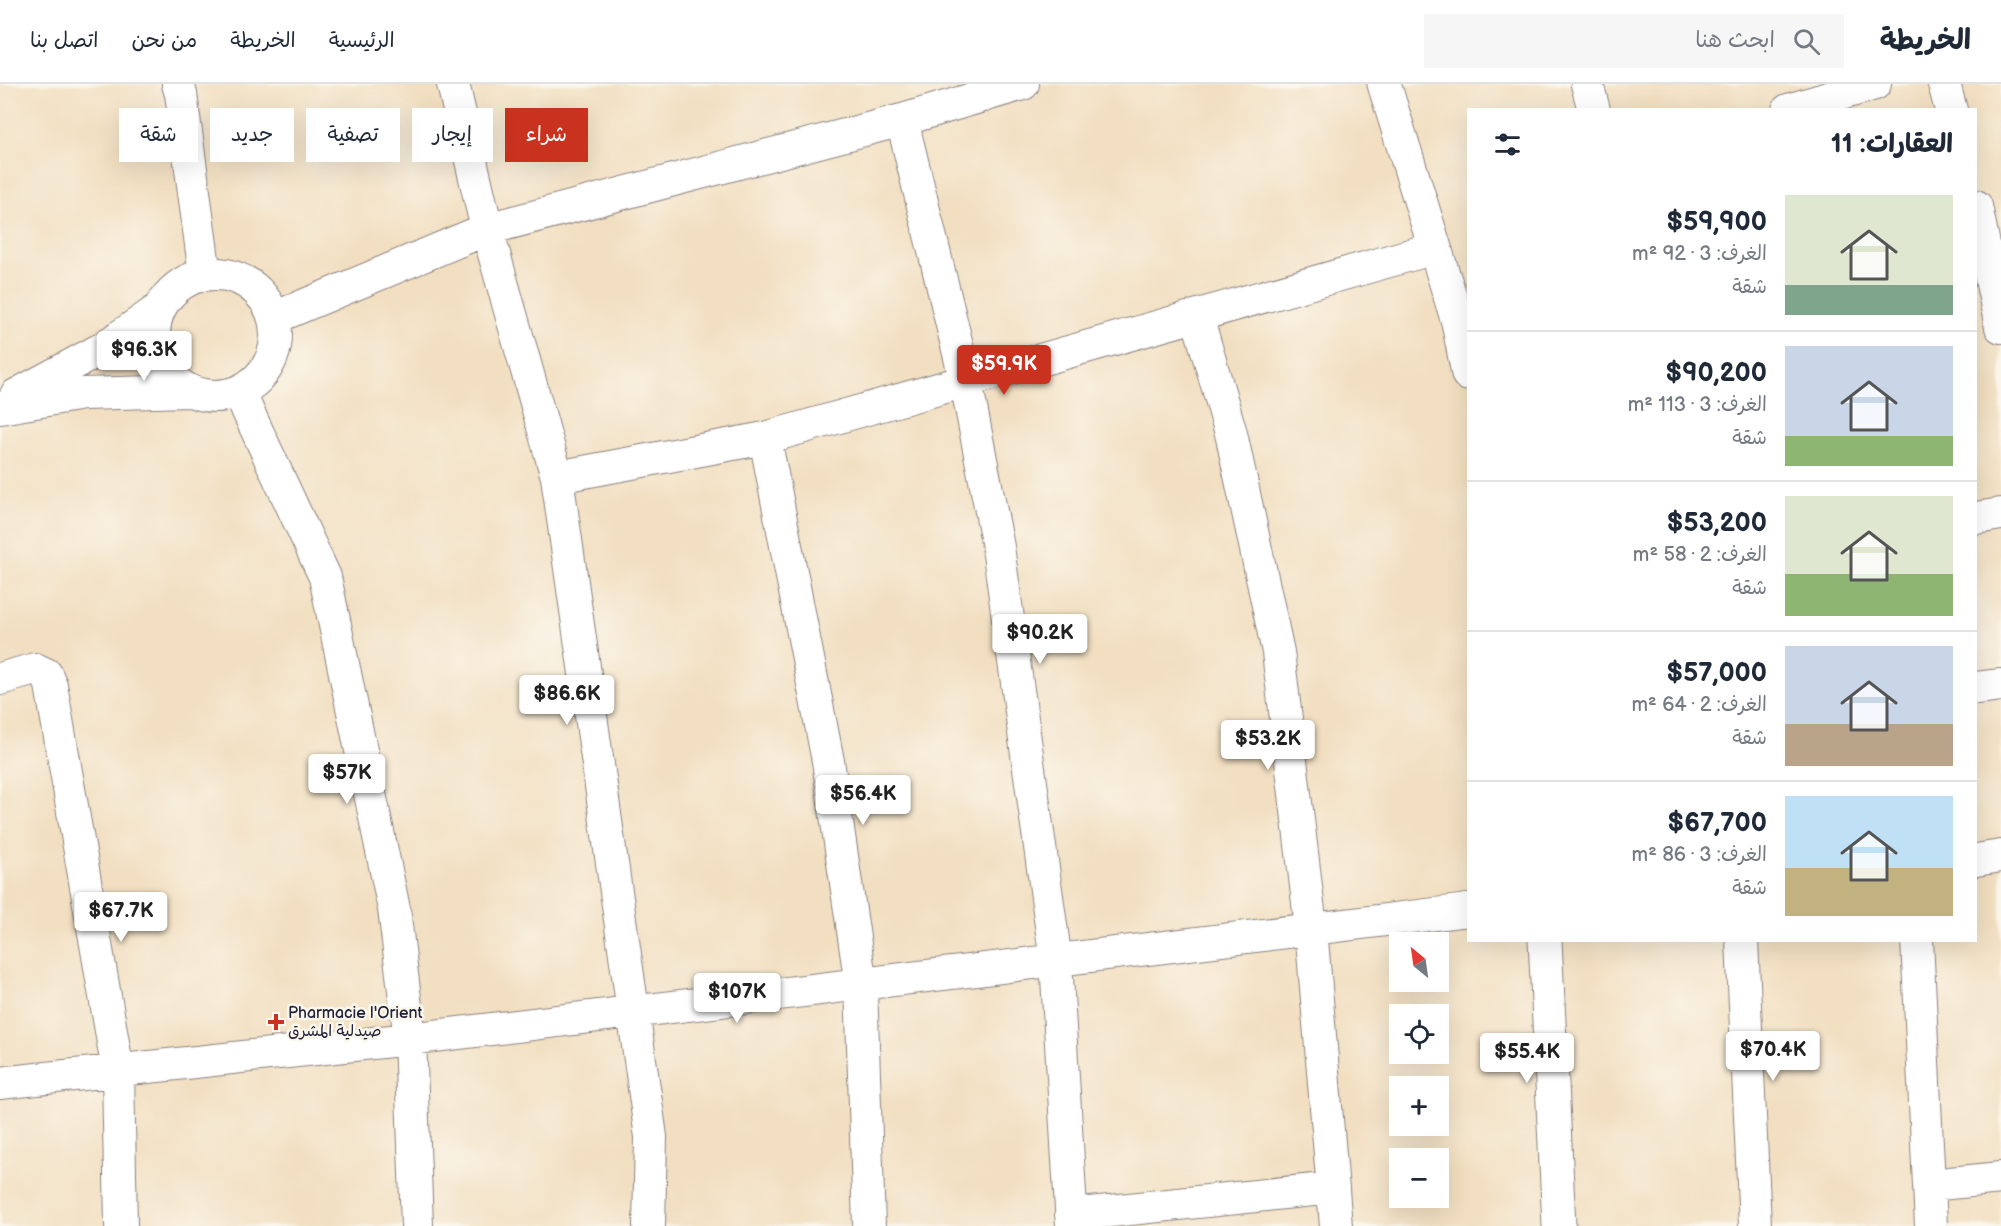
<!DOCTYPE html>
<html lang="ar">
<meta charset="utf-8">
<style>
body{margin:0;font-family:"Balsamiq Sans","Playpen Sans Arabic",sans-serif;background:#f6f6f7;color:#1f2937;direction:rtl;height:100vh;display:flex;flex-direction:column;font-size:22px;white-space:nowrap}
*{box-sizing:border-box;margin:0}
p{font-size:20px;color:#747a83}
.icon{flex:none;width:33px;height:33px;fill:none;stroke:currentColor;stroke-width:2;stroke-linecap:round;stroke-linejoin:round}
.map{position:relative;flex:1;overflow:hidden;direction:ltr}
.details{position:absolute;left:1467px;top:24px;width:510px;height:834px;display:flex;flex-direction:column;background:#fff;border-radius:0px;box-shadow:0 6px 24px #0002;direction:rtl}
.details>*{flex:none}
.hud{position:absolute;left:18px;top:24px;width:570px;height:54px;direction:rtl;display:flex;gap:12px}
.needle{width:39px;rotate:331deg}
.buttons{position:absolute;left:1389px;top:848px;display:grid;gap:12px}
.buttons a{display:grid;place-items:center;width:60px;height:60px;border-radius:0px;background:#fff;box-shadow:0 6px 24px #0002;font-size:30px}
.price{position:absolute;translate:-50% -51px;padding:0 14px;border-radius:6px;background:#fff;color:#222;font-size:20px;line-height:39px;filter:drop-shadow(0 2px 3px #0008)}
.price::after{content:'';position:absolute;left:50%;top:36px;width:18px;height:14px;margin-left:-9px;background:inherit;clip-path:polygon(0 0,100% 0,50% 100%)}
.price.current{background:#c8321e;color:#fff}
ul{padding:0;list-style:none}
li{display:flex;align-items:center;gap:18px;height:150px;padding:0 24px}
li+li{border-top:2px solid #e0e1e3}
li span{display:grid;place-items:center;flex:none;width:168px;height:120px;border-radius:0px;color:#555}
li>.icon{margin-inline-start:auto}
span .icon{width:72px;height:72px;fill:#fffc;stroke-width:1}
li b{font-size:26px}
h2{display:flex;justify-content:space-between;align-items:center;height:72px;padding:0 24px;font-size:26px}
.tag{padding:0 21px;border-radius:0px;background:#fff;box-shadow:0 6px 24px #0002;font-size:21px;line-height:54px}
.tag.current{background:#c8321e;color:#fff}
header{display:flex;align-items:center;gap:36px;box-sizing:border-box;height:84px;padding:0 30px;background:#fff;border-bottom:2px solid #e0e1e3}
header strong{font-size:28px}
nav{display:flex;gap:33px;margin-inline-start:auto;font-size:21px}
.search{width:420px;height:54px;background:#f6f6f7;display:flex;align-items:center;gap:15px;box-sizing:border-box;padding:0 21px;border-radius:0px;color:#747a83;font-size:22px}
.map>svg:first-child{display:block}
</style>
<header>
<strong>الخريطة</strong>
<div class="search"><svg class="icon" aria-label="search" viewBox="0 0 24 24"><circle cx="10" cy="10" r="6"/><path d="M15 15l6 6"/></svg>ابحث هنا</div>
<nav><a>الرئيسية</a><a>الخريطة</a><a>من نحن</a><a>اتصل بنا</a></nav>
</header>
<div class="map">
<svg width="2001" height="1142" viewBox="0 0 2001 1142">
<rect width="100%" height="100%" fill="#fbf7ec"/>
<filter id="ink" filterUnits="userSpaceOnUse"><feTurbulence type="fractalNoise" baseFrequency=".0167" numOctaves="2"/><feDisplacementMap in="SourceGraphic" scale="12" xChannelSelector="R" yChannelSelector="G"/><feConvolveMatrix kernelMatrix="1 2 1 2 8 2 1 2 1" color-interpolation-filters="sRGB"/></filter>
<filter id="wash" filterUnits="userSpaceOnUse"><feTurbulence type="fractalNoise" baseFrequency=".008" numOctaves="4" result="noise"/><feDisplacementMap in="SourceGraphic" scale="24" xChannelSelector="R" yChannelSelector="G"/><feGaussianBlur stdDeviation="1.35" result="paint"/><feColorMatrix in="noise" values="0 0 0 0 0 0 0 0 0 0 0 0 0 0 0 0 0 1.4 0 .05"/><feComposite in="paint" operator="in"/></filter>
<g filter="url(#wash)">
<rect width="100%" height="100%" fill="#f2dfc1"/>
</g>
<g filter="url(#ink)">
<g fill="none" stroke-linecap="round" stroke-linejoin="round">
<g stroke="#8a807e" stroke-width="34">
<path id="minor" d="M178 0 181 10 205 191
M453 0 487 145 557 393 651 1053 649 1142
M1587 0 1594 26
M1944 0 1951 26
M1788 26 1875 0
M902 36 966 298 998 463 1056 877 1072 1142
M1976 122 2001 243
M154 251a61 61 0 1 1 122 0a61 61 0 1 1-122 0Z
M1197 232 1231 349 1278 568 1311 844 1336 1142
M274 234 487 145 902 36 1023 0
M239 308 325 493 394 825 410 955 417 1142
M16 311 103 264 159 225
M0 324 83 310 189 307
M765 354 828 677 861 901 869 1142
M557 393 765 354 1435 164
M1976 434 2001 430
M0 595 35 585 46 590 51 601 118 987 121 1142
M1976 604 2001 601
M1976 776 2001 772
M1742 856 1755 1142
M1917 856 1931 1142
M0 999 410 955 1468 826
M1929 1101 2001 1094
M1071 1131 1333 1104"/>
</g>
<g stroke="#8a807e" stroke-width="35">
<path id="tertiary" d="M1384 0 1458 238 1468 290
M1545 856 1559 1142"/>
</g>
<use href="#minor" stroke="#fff" stroke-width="32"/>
<use href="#tertiary" stroke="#fff" stroke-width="33"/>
</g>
</g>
<path fill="#c8321e" stroke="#fbf7ec" stroke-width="2" d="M273 929h6v6h6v6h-6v6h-6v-6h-6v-6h6z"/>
<g text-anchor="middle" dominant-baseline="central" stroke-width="5" stroke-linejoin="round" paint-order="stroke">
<g font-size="16" fill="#22223b" stroke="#fbf7ec" text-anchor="start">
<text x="288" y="929">Pharmacie l'Orient<tspan x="288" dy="18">صيدلية المشرق</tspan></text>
</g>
</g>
</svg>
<div class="buttons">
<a><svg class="needle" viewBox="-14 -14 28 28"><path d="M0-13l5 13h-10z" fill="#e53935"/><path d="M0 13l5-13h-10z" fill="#747a83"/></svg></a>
<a><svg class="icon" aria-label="locate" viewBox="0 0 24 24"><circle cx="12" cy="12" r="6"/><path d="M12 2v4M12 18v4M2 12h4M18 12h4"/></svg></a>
<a>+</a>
<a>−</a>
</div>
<b class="price" style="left:144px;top:298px">$96.3K</b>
<b class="price current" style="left:1004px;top:312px">$59.9K</b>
<b class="price" style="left:1040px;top:581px">$90.2K</b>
<b class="price" style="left:567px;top:642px">$86.6K</b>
<b class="price" style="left:1268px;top:687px">$53.2K</b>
<b class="price" style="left:347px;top:721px">$57K</b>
<b class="price" style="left:863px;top:742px">$56.4K</b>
<b class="price" style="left:121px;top:859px">$67.7K</b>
<b class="price" style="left:737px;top:940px">$107K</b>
<b class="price" style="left:1773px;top:998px">$70.4K</b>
<b class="price" style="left:1527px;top:1000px">$55.4K</b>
<div class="hud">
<a class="tag current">شراء</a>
<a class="tag">إيجار</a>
<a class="tag">تصفية</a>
<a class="tag">جديد</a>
<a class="tag">شقة</a>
</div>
<section class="details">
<h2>العقارات: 11<svg class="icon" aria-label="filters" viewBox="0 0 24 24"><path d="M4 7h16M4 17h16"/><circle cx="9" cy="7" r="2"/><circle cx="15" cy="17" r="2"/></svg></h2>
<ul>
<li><span style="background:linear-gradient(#dfe7d0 75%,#7fa58c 0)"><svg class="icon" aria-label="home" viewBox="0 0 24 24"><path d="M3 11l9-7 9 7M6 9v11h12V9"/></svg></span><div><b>$59,900</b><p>الغرف: 3 · 92 m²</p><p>شقة</p></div></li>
<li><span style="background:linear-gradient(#c9d6e8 75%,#8fb573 0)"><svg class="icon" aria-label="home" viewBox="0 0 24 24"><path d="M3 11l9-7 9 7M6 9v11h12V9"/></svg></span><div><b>$90,200</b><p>الغرف: 3 · 113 m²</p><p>شقة</p></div></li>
<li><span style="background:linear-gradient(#dfe7d0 65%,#8fb573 0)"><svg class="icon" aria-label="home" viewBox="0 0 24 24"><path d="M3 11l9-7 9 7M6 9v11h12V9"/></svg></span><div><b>$53,200</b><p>الغرف: 2 · 58 m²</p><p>شقة</p></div></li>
<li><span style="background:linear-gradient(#c9d6e8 65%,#b9a48a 0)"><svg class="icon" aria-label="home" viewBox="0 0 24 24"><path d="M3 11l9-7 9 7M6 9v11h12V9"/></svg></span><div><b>$57,000</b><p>الغرف: 2 · 64 m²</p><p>شقة</p></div></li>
<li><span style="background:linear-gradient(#bfe0f5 60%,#c2b280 0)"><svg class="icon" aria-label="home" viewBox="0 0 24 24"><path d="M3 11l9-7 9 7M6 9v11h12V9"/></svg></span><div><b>$67,700</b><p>الغرف: 3 · 86 m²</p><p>شقة</p></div></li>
</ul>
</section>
</div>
